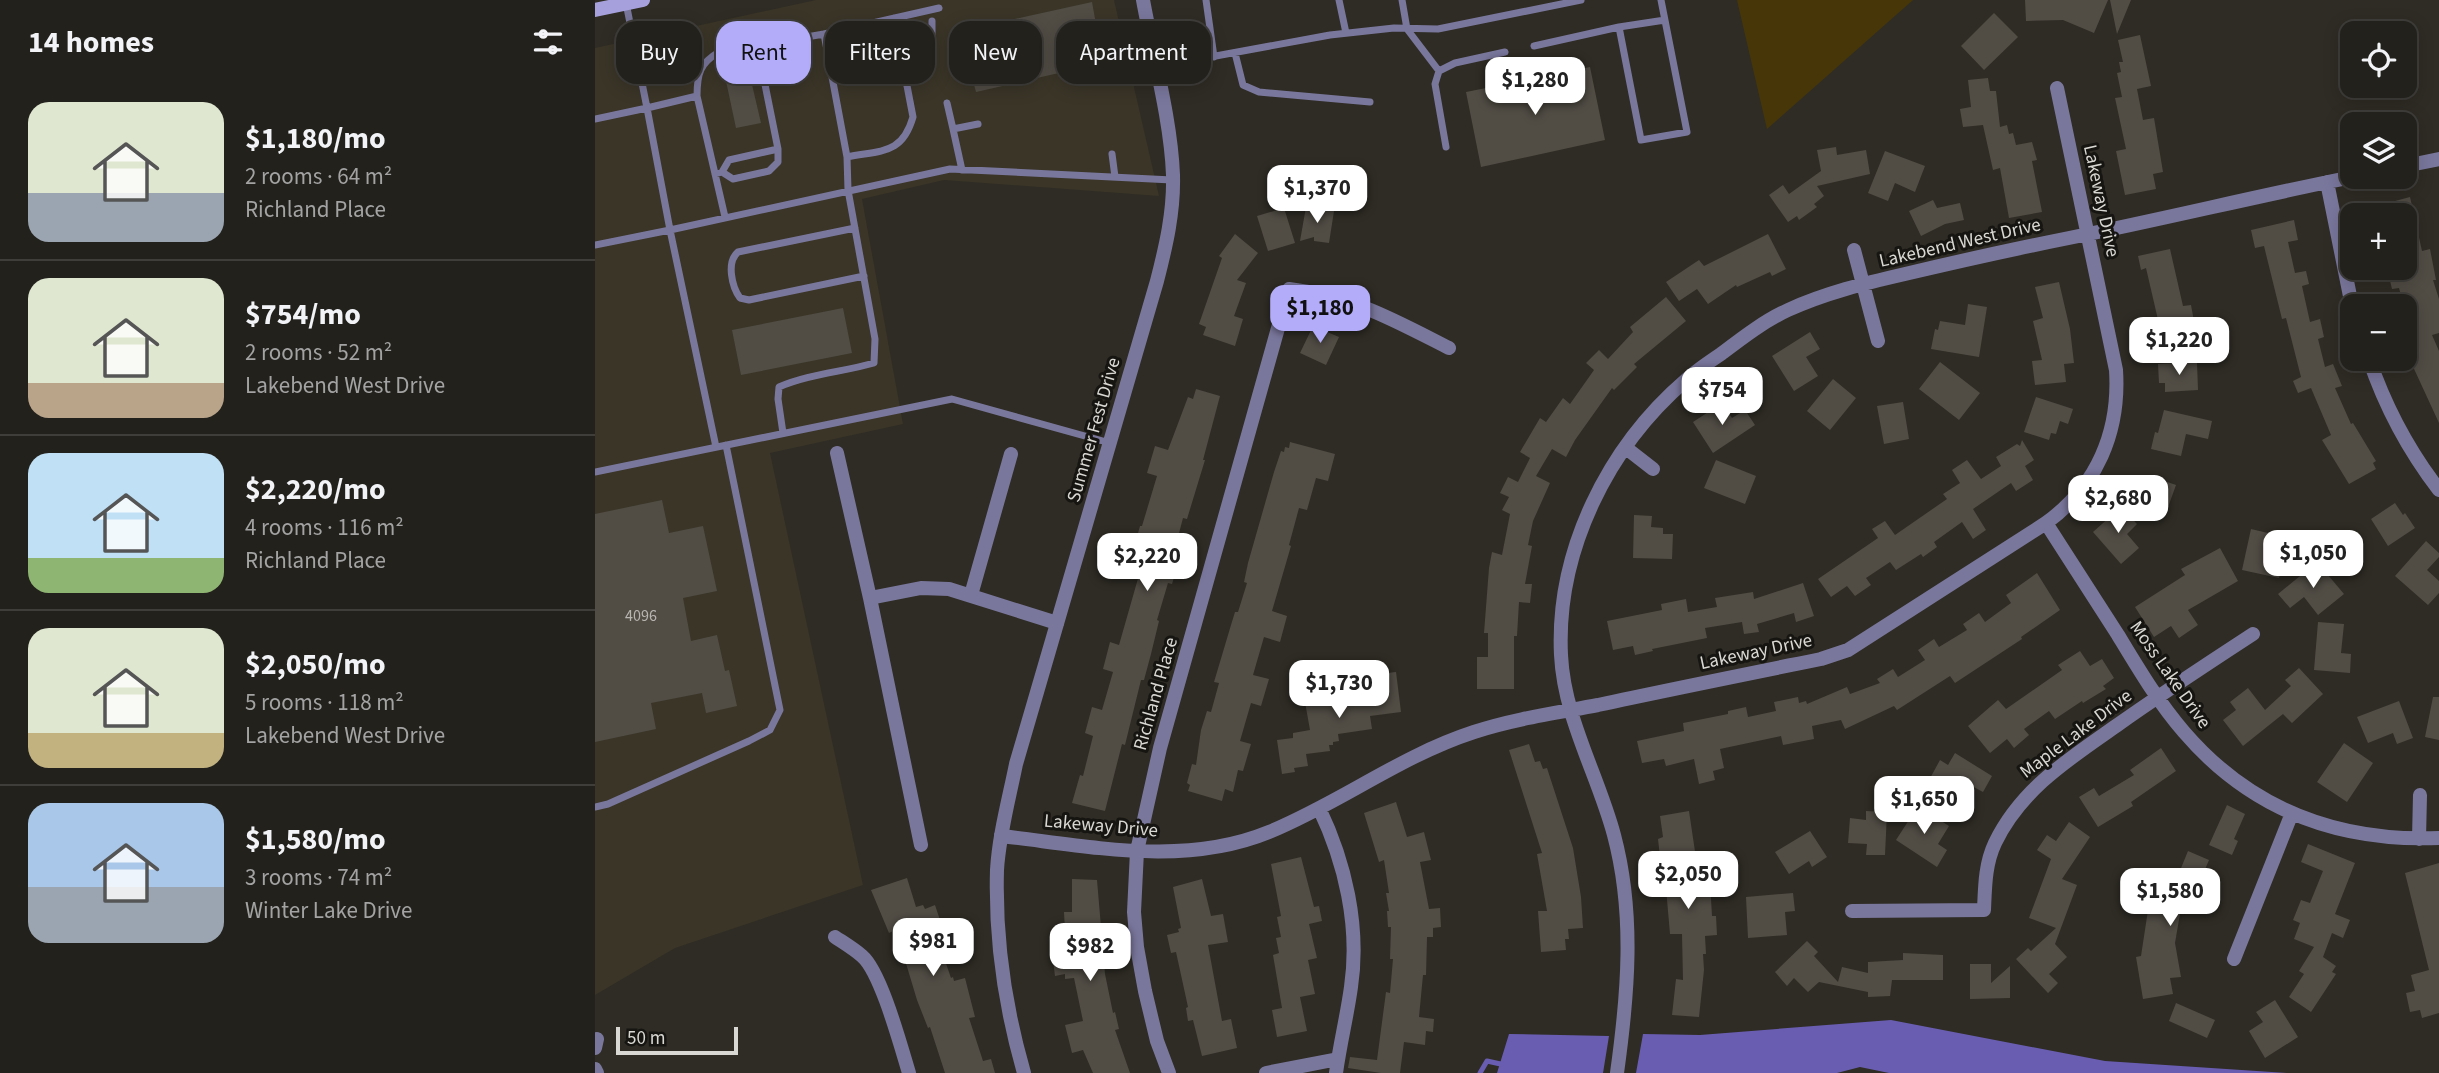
<!DOCTYPE html>
<meta charset="utf-8">
<style>
body{margin:0;font-family:"Source Sans 3",sans-serif;background:#2b2925;color:#f1f3f6;height:100vh;display:flex;flex-direction:column;font-size:26px;white-space:nowrap}
*{box-sizing:border-box;margin:0}
p{font-size:23px;color:#a3a3a3}
.icon{flex:none;width:38px;height:38px;fill:none;stroke:currentColor;stroke-width:2;stroke-linecap:round;stroke-linejoin:round}
.map{position:relative;flex:1;overflow:hidden}
.sheet{display:flex;flex-direction:column;background:#23211c;width:595px}
.sheet>*{flex:none}
.top-card{position:absolute;left:21px;top:21px;width:665px;height:63px;display:flex;gap:14px}
.controls{position:absolute;left:1745px;top:21px;display:grid;gap:14px}
.controls a{display:grid;place-items:center;width:77px;height:77px;border-radius:14px;background:#23211c;box-shadow:0 4px 18px #0003,0 0 0 2px #403e3b;font-size:35px}
.scale{position:absolute;left:21px;bottom:18px;width:122px;box-sizing:border-box;padding-left:7px;border:4px solid #dad8d3;border-top:0;font-size:19px;line-height:24px;white-space:nowrap;color:#dad8d3;-webkit-text-stroke:5px #161511;paint-order:stroke}
.price{position:absolute;translate:-50% -60px;padding:0 16px;border-radius:14px;background:#fff;color:#222;font-size:23px;line-height:46px;filter:drop-shadow(0 2px 4px #0008)}
.price::after{content:'';position:absolute;left:50%;top:42px;width:21px;height:16px;margin-left:-10px;background:inherit;clip-path:polygon(0 0,100% 0,50% 100%)}
.price.selected{background:#b3adf9;color:#111}
ul{padding:0;list-style:none}
li{display:flex;align-items:center;gap:21px;height:175px;padding:0 28px}
li+li{border-top:2px solid #403e3b}
li span{display:grid;place-items:center;flex:none;width:196px;height:140px;border-radius:21px;color:#555}
li>.icon{margin-inline-start:auto}
span .icon{width:84px;height:84px;fill:#fffc;stroke-width:1}
li b{font-size:30px}
h2{display:flex;justify-content:space-between;align-items:center;height:84px;padding:0 28px;font-size:30px}
.chip{padding:0 24px;border-radius:21px;background:#23211c;box-shadow:0 4px 18px #0003,0 0 0 2px #403e3b;font-size:24px;line-height:63px}
.chip.selected{background:#b3adf9;color:#111}
main{display:flex;flex:1;min-height:0}
.map>svg:first-child{display:block}
</style>
<main>
<section class="sheet">
<h2>14 homes<svg class="icon" aria-label="filters" viewBox="0 0 24 24"><path d="M4 7h16M4 17h16"/><circle cx="9" cy="7" r="2"/><circle cx="15" cy="17" r="2"/></svg></h2>
<ul>
<li><span style="background:linear-gradient(#dfe7d0 65%,#9aa5b1 0)"><svg class="icon" aria-label="home" viewBox="0 0 24 24"><path d="M3 11l9-7 9 7M6 9v11h12V9"/></svg></span><div><b>$1,180/mo</b><p>2 rooms · 64 m²</p><p>Richland Place</p></div></li>
<li><span style="background:linear-gradient(#dfe7d0 75%,#b9a48a 0)"><svg class="icon" aria-label="home" viewBox="0 0 24 24"><path d="M3 11l9-7 9 7M6 9v11h12V9"/></svg></span><div><b>$754/mo</b><p>2 rooms · 52 m²</p><p>Lakebend West Drive</p></div></li>
<li><span style="background:linear-gradient(#bfe0f5 75%,#8fb573 0)"><svg class="icon" aria-label="home" viewBox="0 0 24 24"><path d="M3 11l9-7 9 7M6 9v11h12V9"/></svg></span><div><b>$2,220/mo</b><p>4 rooms · 116 m²</p><p>Richland Place</p></div></li>
<li><span style="background:linear-gradient(#dfe7d0 75%,#c2b280 0)"><svg class="icon" aria-label="home" viewBox="0 0 24 24"><path d="M3 11l9-7 9 7M6 9v11h12V9"/></svg></span><div><b>$2,050/mo</b><p>5 rooms · 118 m²</p><p>Lakebend West Drive</p></div></li>
<li><span style="background:linear-gradient(#a9c7e8 60%,#9aa5b1 0)"><svg class="icon" aria-label="home" viewBox="0 0 24 24"><path d="M3 11l9-7 9 7M6 9v11h12V9"/></svg></span><div><b>$1,580/mo</b><p>3 rooms · 74 m²</p><p>Winter Lake Drive</p></div></li>
</ul>
</section>
<div class="map">
<svg width="1844" height="1073" viewBox="0 0 1844 1073">
<rect width="100%" height="100%" fill="#2f2c25"/>
<path fill="#3a3527" d="M221 0H519L564 196 349 180 267 199 308 424 175 453 268 885 80 948 0 995V48Z"/>
<path fill="#473708" d="M1142 0H1318L1172 129Z"/>
<path fill="#695db1" d="M1296 1020 1510 1061 1692 1073H1294L1265 1067 1242 1073H1041L1048 1034 1105 1035Z
M914 1034 1014 1036 1008 1073H902Z"/>
<g fill="none" stroke-linecap="round" stroke-linejoin="round">
<path stroke="#695db1" stroke-width="5" d="M885 1073 892 1061 910 1065"/>
</g>
<path fill="#514d45" d="M1430 0H1513L1499 33 1468 20 1431 21Z
M1515 0H1536L1522 34Z
M497 2 508 63 381 92 365 31Z
M1399 13 1423 37 1389 70 1366 46Z
M1545 35 1556 86 1542 89 1548 120 1559 118 1568 172 1558 174 1561 189 1530 195 1521 151 1531 149 1520 98 1527 97 1522 73 1526 72 1524 62H1528L1523 40Z
M995 67 1010 140 886 167 871 92Z
M155 76 166 123 141 128 131 81Z
M1393 78 1395 91H1401L1405 127 1412 125 1414 134 1418 133 1421 145 1437 142 1442 160 1437 161 1447 212 1414 218 1405 168 1398 170 1388 125 1368 127 1365 109 1376 107 1373 80Z
M1241 147 1242 155 1271 150 1275 174 1222 186 1229 196 1219 204 1222 207 1204 220 1202 216 1193 222 1174 195 1188 185 1194 194 1226 171 1222 150Z
M1290 151 1330 166 1320 192 1300 183 1293 201 1273 193Z
M1815 197 1827 251 1835 249 1841 280H1838L1844 299V333L1837 335 1844 351V423L1814 358 1810 340V325L1814 323 1804 288 1797 289 1792 268H1810V215H1791L1789 204Z
M1338 200 1342 208 1365 203 1369 220 1350 224 1326 236 1314 211Z
M711 207 739 211 734 243 719 241V237L705 241Z
M689 208 700 243 673 251 662 216Z
M1699 220 1703 240 1693 242 1700 273 1711 271 1714 284 1707 286 1715 322 1725 319 1729 337 1723 339 1730 367 1738 364 1747 386 1740 388 1756 424 1758 423 1781 461 1778 463 1781 469 1754 484 1727 440 1736 435 1716 388 1703 393 1698 381 1706 377 1691 318 1687 319 1669 246 1660 248 1656 230Z
M640 234 663 253 642 280 651 283 639 316 648 319 640 346 608 335 611 327 604 324 627 258 624 256Z
M1173 234 1191 269 1177 276 1175 272 1142 287 1141 285 1113 304 1102 289 1084 301 1071 282 1104 260 1109 266Z
M1575 249 1588 306 1596 305 1600 327 1596 328 1598 337 1561 345 1557 325 1564 324 1551 268 1546 270 1543 256Z
M1464 282 1475 329 1479 363 1469 364 1471 382 1440 385 1437 361 1447 360 1438 321 1448 318 1440 287Z
M1071 297 1091 321 1039 364 1042 367 1019 390 1017 388 980 440 971 457 957 449 941 476 955 483 938 521 933 545 937 546 930 584H937L935 603 924 602 922 636H919V689H882V657H893V633H889L894 568 897 552 907 555 915 514 907 510 914 497 905 493 913 477 923 482 935 458 925 452 945 418 951 422 968 398 975 404 999 370 991 363 1004 350 1013 359 1038 332 1035 327Z
M1373 304 1392 307 1384 357 1336 349 1340 329 1343 330 1345 321 1370 325Z
M248 308 257 353 146 375 137 330Z
M718 326 744 337 731 365 705 353Z
M1215 332 1225 349 1211 357 1223 376 1199 391 1177 356Z
M1345 362 1385 393 1364 420 1324 389Z
M1602 362 1603 390 1570 392V383H1564L1563 364Z
M1238 379 1261 398 1235 430 1212 411Z
M601 389 625 396 608 460H610L592 519 588 518 578 556 585 558 577 584 573 583 562 620 564 621 556 654 549 680H546L530 745 527 744 510 811 477 803 485 775 488 776 498 736 490 733 497 707 507 710 518 672 508 669 515 642 524 645 544 575 536 573 541 558 534 556 537 543 540 544 545 526H547L562 476 552 473 560 446 573 450 593 397 598 399Z
M1441 397 1478 409 1473 424 1465 421 1461 434 1456 433 1454 440 1429 432Z
M1308 402 1314 439 1289 444 1282 406Z
M1127 403 1137 418 1150 410 1160 425 1118 453 1098 422Z
M1569 410 1617 421 1613 439 1591 434 1586 456 1556 449 1560 432 1563 433Z
M1427 440 1439 460 1430 466 1438 480 1421 491 1416 483 1378 509 1391 530 1378 539 1367 522 1339 542 1342 547 1328 557 1326 554 1301 570 1295 562 1271 578 1276 585 1260 596 1252 586 1236 597 1223 579 1283 538 1277 529 1290 521 1300 535 1352 499 1348 494 1365 483 1357 470 1372 460 1386 479 1406 466 1401 457 1422 444 1425 446Z
M695 442 740 454 733 481 721 478 712 510 704 508 694 545 696 546 677 611 692 616 685 642 669 637 658 675 674 679 666 706 656 703 645 741 656 744 648 771 643 770 638 792 630 789 627 801 593 791 595 785 592 783 597 764 601 765 606 730 612 711 616 712 624 683 619 682 636 625 640 612H643L652 583 649 582 653 563 679 472 686 451 689 452 690 447 694 448Z
M1121 460 1161 476 1150 504 1109 488Z
M1558 477 1581 485 1572 510 1534 496 1540 480 1556 485Z
M67 500 74 533 108 526 122 591 88 598 96 641 122 635 130 671 134 670 142 706 111 713 107 693 56 703 61 729 0 742V514Z
M1800 503 1808 515 1810 513 1820 528 1793 546 1776 519Z
M1526 507 1542 524 1532 534 1544 548 1526 564 1498 532Z
M1039 515 1057 516 1056 527 1068 528V534H1078L1077 559 1038 558Z
M1656 529 1694 538 1684 578 1647 570Z
M1831 541 1844 553V557L1832 570 1844 581V593L1833 605 1800 576Z
M1625 548 1643 581 1593 610 1603 625 1584 638 1576 626 1559 637 1540 607 1590 575 1586 569Z
M1722 562 1749 594 1723 615 1709 597 1695 608 1683 594Z
M1442 573 1465 610 1426 637 1427 639 1360 683 1355 676 1302 710 1299 706 1250 729 1246 720 1217 726 1219 739 1188 745 1186 736 1125 749 1129 768 1118 771 1120 780 1104 784 1099 759 1071 766 1069 759 1047 763 1042 741 1089 731 1088 723 1133 714V711L1151 707 1153 717 1181 711 1179 702 1203 697 1204 703 1211 701 1212 704 1252 687 1255 694 1285 683 1282 679 1298 669 1303 677 1330 660 1323 650 1339 639 1344 647 1372 630 1368 624 1384 613 1390 622 1416 603 1411 595Z
M1208 583 1219 616 1201 622 1199 613 1162 624 1164 632 1149 634 1147 622 1110 628 1112 638 1057 649 1058 651 1040 655 1038 646 1018 650 1012 621 1067 610 1066 604 1091 599 1093 612 1122 607 1120 598 1158 592 1159 599Z
M1723 622 1749 624 1746 653 1756 654 1755 673 1719 670Z
M1485 651 1495 666 1507 659 1519 678 1508 686 1511 689 1488 703 1487 701 1460 719 1454 711 1429 729 1434 735 1419 748 1412 739 1395 753 1373 726 1403 700 1411 709 1467 670 1463 665Z
M1704 668 1728 694 1697 723 1688 714 1648 746 1628 720 1641 710 1635 702 1653 688 1670 710 1696 686 1690 680Z
M801 672 806 712 775 716 777 729 743 734 744 741 738 742V745H734L735 751 711 754 713 766 699 768 700 772 687 774 682 740 698 738V733L715 730 710 702 777 690 775 675Z
M1838 697H1844V740L1830 737Z
M1804 701 1818 738 1802 744 1798 733 1773 743 1762 717Z
M1749 743 1778 763 1752 802 1722 782Z
M934 744 940 762 945 761 948 769 952 768 978 848 986 897 988 928 973 929 974 939H970L971 950 946 952 943 911H952L942 854 947 853 914 750Z
M1566 748 1581 771 1536 802 1538 806 1503 827 1484 797 1499 788 1504 796 1539 775 1535 770Z
M1360 753 1397 776 1388 792 1373 784 1362 802 1333 782 1345 760 1353 765Z
M801 802 812 837 829 832 836 860 825 862 834 909 845 908 846 927 838 928V937H832L831 975H828L824 1017 839 1019 838 1032 831 1031 830 1045 809 1042 805 1073H786L753 1068 755 1057 782 1060 791 992 795 993 798 959H795L796 927H793L792 911H794L791 893H794L789 860 784 862 769 813Z
M1632 805 1650 814 1639 839 1643 841 1637 855 1614 845Z
M1323 806 1354 826 1343 844 1352 850 1342 867 1301 840Z
M1094 811 1102 865 1114 864 1117 916H1121L1122 935 1110 936 1111 954H1108L1109 970 1104 1017 1077 1015 1081 979 1088 980 1087 934H1075L1071 888 1088 886 1087 853 1065 857 1063 839 1068 837 1065 816Z
M1271 811 1292 812 1290 855H1271L1272 844 1253 843 1255 818 1271 820Z
M1474 822 1495 837 1467 879 1482 885 1460 944 1472 957 1454 974 1463 983 1453 993 1421 959 1433 948 1436 951 1461 928 1434 918 1456 859 1442 850 1452 835 1461 841Z
M1215 831 1232 857 1217 867 1214 861 1194 874 1180 852Z
M1713 844 1760 863 1740 914 1755 920 1748 938 1737 933 1728 957 1741 966 1737 972 1741 974 1716 1012 1694 997 1709 974 1704 971 1719 947 1699 939 1705 923 1698 920 1706 900 1715 903 1728 871 1706 862Z
M1593 851 1614 860 1605 881 1622 888 1614 907 1588 896 1580 943 1586 977 1575 978 1578 994 1548 999 1541 957 1546 956 1555 897 1573 900Z
M706 857 719 907 724 906 727 921 714 924 722 958 713 960 720 994 705 997 712 1031 682 1037 677 1010 687 1008 678 955 684 953 681 938 686 937 682 917 686 916 676 864Z
M1844 863V1013L1827 1018 1825 1010 1815 1012 1811 993 1820 991 1816 975 1834 970 1810 873Z
M312 878 321 907 328 905 330 909 340 905 353 944 345 946 356 978 358 977 359 981 370 978 380 1017 374 1018 388 1061 396 1059 400 1073H350L335 1027 333 1028 322 1000 307 950 298 931 294 933 276 890Z
M477 879 502 880 510 974 518 1013 520 1012 524 1029 520 1030 535 1073H498L488 1050 477 1053 470 1025 488 1021 479 978 470 979V974L460 976 458 960 461 959 460 952 471 951 469 912H477Z
M607 879 616 916 628 914 633 942 613 945 627 1021 636 1019 642 1048 607 1056 598 1020 593 1021 591 1008 593 1007 581 952 576 953 572 935 584 932 583 929 586 928 578 887Z
M1198 893 1200 911 1190 912 1192 935 1153 938 1151 897Z
M1212 941 1223 952 1219 956 1243 982 1247 967 1273 973V962L1308 960V953L1348 955V980H1297L1295 996 1273 997V992L1224 982 1213 992 1199 978 1192 986 1180 972Z
M1375 964H1396V983L1415 966V998L1375 999Z
M1680 1000 1703 1037 1670 1058 1654 1031 1668 1022 1661 1012Z
M1581 1003 1620 1020 1612 1038 1574 1021Z"/>
<g fill="none" stroke-linecap="round" stroke-linejoin="round">
<path stroke="#7a779d" stroke-width="7" d="M611 0 619 57
M744 0 751 33
M807 0 812 29 844 71
M337 21V37
M1024 27 1070 20
M229 34 344 8
M939 46 1024 27 1046 140 1092 132 1066 0
M640 53 648 85 664 92 775 102
M561 67 735 35 799 28 843 29 986 0
M102 96C102 74 105 63 124 52L229 34 252 157 253 190 280 339 279 363C248 372 214 374 184 387L183 399 188 433
M352 103 358 129
M0 119 52 108 31 3
M851 147 840 84 844 71 860 63 910 52
M517 154 520 177
M252 157C286 150 307 155 318 117L299 18
M367 170 358 129 383 124
M127 172 138 179 174 171 183 162V149
M120 174 127 172 134 160 183 149 162 45
M130 217 102 96 52 108 75 230 355 169 577 180
M260 228 143 252C131 262 137 287 145 298L154 300 269 276
M0 245 75 230 121 447
M0 472 357 399 515 443
M0 807 13 804 154 741 175 730 185 710 131 445"/>
<path stroke="#7a779d" stroke-width="14" d="M1810 166 1844 159
M1732 182 1757 306
M1259 250 1283 341
M1774 359C1790 406 1814 451 1844 490
M1031 448 1058 469
M242 453 275 598 326 845
M1451 523C1475 560 1499 598 1523 635 1543 668 1563 702 1589 732 1656 810 1743 842 1844 838
M376 595 416 454
M275 598 326 588 354 589 462 623
M724 808C750 862 765 926 756 987 752 1016 745 1044 741 1073
M406 836C494 846 589 867 674 832 745 803 805 756 879 732 919 719 961 713 1003 705 1077 689 1152 674 1226 659L1253 650 1451 523C1502 486 1525 432 1521 370L1462 88
M1824 839 1825 795
M1257 911 1389 910C1390 887 1390 864 1400 843 1426 789 1474 759 1521 726 1566 694 1612 664 1658 634
M240 937C249 943 259 949 267 956 286 972 306 1047 314 1073
M1639 959 1697 813
M0 1048 2 1039
M0 1069 2 1073
M574 1073 562 1041 550 991 542 947 539 912 542 851 565 748 694 289C759 297 797 319 854 348
M671 1073 743 1059
M1022 1073C1033 994 1040 914 1019 835 1003 775 969 718 966 655 961 551 1013 447 1091 380 1102 370 1114 362 1126 354 1147 338 1169 321 1193 310 1230 293 1271 283 1310 274 1365 261 1419 249 1474 238 1568 219 1663 196 1757 177"/>
<path stroke="#7a779d" stroke-width="14" d="M429 1073C410 1007 400 939 402 870 404 835 414 799 421 764L562 281C571 246 579 212 578 175 576 120 558 55 548 0"/>
<path stroke="#a6a1dd" stroke-width="14" d="M0 10 48 0"/>
</g>
<g text-anchor="middle" dominant-baseline="central" stroke-width="6" stroke-linejoin="round" paint-order="stroke">
<g font-size="16" fill="#b8b5b0">
<text x="46" y="616">4096</text>
</g>
<g font-size="19" fill="#dad8d3" stroke="#161511">
<text transform="translate(1506 201) rotate(78)">Lakeway Drive</text>
<text transform="translate(1365 243) rotate(-13)">Lakebend West Drive</text>
<text transform="translate(499 430) rotate(-74)">Summer Fest Drive</text>
<text transform="translate(1161 652) rotate(-12)">Lakeway Drive</text>
<text transform="translate(1575 675) rotate(55)">Moss Lake Drive</text>
<text transform="translate(561 694) rotate(-74)">Richland Place</text>
<text transform="translate(1481 734) rotate(-37)">Maple Lake Drive</text>
<text transform="translate(506 826) rotate(5)">Lakeway Drive</text>
</g>
</g>
</svg>
<div class="controls">
<a><svg class="icon" aria-label="locate" viewBox="0 0 24 24"><circle cx="12" cy="12" r="6"/><path d="M12 2v4M12 18v4M2 12h4M18 12h4"/></svg></a>
<a><svg class="icon" aria-label="layers" viewBox="0 0 24 24"><path d="M12 4l9 5-9 5-9-5zM3 14l9 5 9-5"/></svg></a>
<a>+</a>
<a>−</a>
</div>
<div class="scale">50 m</div>
<b class="price" style="left:940px;top:117px">$1,280</b>
<b class="price" style="left:722px;top:225px">$1,370</b>
<b class="price selected" style="left:725px;top:345px">$1,180</b>
<b class="price" style="left:1584px;top:377px">$1,220</b>
<b class="price" style="left:1127px;top:427px">$754</b>
<b class="price" style="left:1523px;top:535px">$2,680</b>
<b class="price" style="left:1718px;top:590px">$1,050</b>
<b class="price" style="left:552px;top:593px">$2,220</b>
<b class="price" style="left:744px;top:720px">$1,730</b>
<b class="price" style="left:1329px;top:836px">$1,650</b>
<b class="price" style="left:1093px;top:911px">$2,050</b>
<b class="price" style="left:1575px;top:928px">$1,580</b>
<b class="price" style="left:338px;top:978px">$981</b>
<b class="price" style="left:495px;top:983px">$982</b>
<div class="top-card">
<a class="chip">Buy</a>
<a class="chip selected">Rent</a>
<a class="chip">Filters</a>
<a class="chip">New</a>
<a class="chip">Apartment</a>
</div>
</div>
</main>
